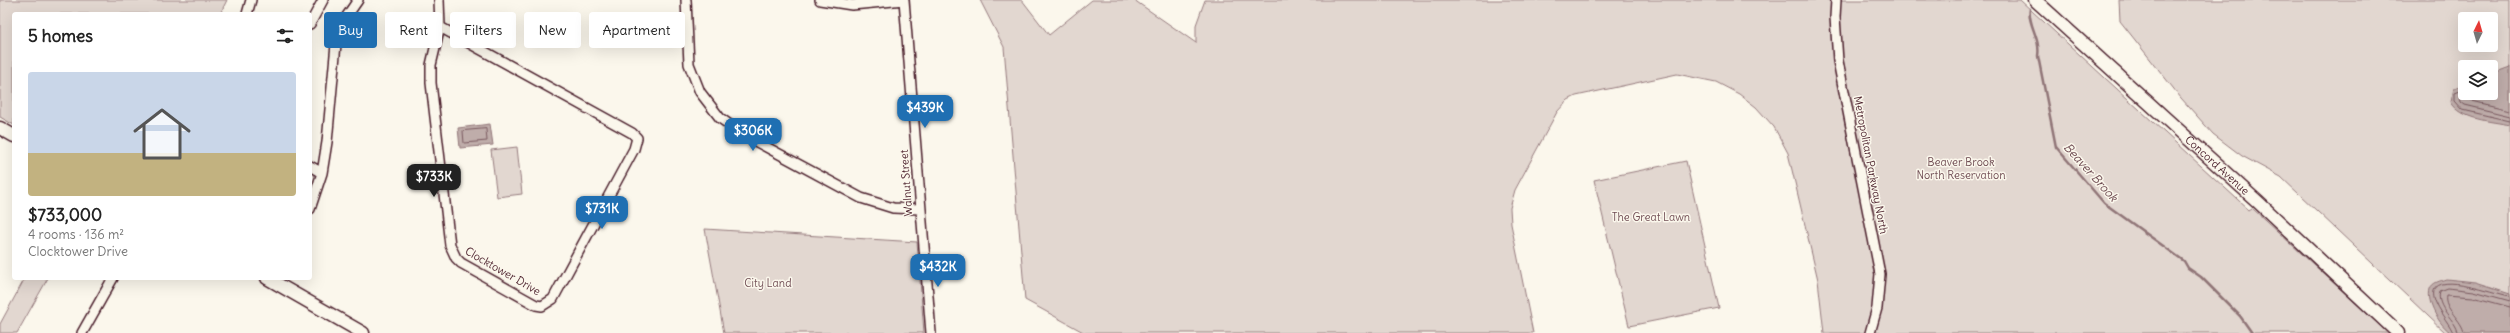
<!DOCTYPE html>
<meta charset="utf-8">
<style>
body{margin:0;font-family:Delius,sans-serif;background:#f2f2f2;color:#222;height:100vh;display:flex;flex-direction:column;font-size:15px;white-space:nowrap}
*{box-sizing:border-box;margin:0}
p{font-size:13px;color:#767676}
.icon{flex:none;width:22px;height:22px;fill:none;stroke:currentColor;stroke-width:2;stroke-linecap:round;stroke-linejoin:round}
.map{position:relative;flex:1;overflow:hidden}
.details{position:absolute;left:12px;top:12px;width:300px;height:268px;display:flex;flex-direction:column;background:#fff;border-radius:4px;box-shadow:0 4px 16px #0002}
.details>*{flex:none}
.guide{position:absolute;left:324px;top:12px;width:380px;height:36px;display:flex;gap:8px}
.needle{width:26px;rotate:5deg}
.tools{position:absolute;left:2458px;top:12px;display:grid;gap:8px}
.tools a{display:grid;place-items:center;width:40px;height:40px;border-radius:4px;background:#fff;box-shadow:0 4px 16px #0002;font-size:20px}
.price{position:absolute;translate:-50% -34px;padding:0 9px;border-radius:8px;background:#1f6fb2;color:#fff;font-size:13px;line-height:26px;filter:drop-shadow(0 1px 2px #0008)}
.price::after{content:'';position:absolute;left:50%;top:24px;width:12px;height:9px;margin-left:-6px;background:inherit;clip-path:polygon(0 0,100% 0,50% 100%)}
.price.selected{background:#222;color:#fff}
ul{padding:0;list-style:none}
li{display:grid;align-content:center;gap:8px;height:212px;padding:0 16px}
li+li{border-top:1px solid #e0e0e0}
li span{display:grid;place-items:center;height:124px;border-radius:4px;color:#555}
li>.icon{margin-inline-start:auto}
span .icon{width:72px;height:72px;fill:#fffc;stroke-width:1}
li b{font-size:17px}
h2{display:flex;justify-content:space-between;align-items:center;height:48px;padding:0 16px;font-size:17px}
.pill{padding:0 14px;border-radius:4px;background:#fff;box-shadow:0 4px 16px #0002;font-size:14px;line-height:36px}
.pill.selected{background:#1f6fb2;color:#fff}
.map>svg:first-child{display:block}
</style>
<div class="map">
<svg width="2510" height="333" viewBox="0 0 2510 333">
<rect width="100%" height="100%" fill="#fbf7ec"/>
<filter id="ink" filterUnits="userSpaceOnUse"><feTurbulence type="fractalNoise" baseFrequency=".025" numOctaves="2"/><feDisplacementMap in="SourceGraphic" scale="8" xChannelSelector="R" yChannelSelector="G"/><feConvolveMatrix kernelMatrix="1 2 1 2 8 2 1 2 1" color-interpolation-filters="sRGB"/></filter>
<g filter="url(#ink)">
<path fill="#e2d7d0" stroke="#967b7e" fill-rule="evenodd" d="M0 0H227L220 14H14V125L0 117Z
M980 0H1022L1049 35 1092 0H1134L1196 43V25L1205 0H2020L2249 210 2252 208 2388 333H1824L1818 280 1788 153 1774 127 1756 107 1739 94 1716 82 1677 74 1576 96 1568 100 1557 112 1515 190 1510 208 1511 224 1533 333H1085L1025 300 1004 47Z
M2119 0H2510V333H2446L2281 177 2242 156 2213 134 2181 98 2120 21ZM2465 19H2491V45H2465ZM2465 67H2491V93H2465Z
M517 147 522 194 497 197 491 150Z
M1686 161 1719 308 1629 326 1594 180Z
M705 229 917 242 924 333H724Z
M25 278H48L17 333H0V324Z"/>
<path fill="#bfadaa" stroke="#907477" d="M2510 67V125C2491 121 2461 120 2451 102L2454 88 2465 84V93H2491V74Z
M490 124 493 145 460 148 458 128Z
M2446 279 2476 282 2510 293V333H2452C2440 327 2426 302 2430 289 2432 282 2441 281 2446 279Z"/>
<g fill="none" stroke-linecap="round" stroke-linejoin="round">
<path stroke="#79585e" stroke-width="1" d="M2465 89 2455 93V101L2463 110 2510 121
M2468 93 2460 96 2461 102 2465 105 2510 116
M2477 93 2471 98 2472 101 2510 110
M486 129 487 141 464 143 463 131Z
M2453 333C2452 327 2439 312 2436 304 2419 263 2498 295 2510 296
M2458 333C2457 320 2435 308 2440 291L2448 288 2474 291 2510 301
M2464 333C2463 320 2443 309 2446 295L2473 297 2510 307"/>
<path stroke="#907477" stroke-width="2.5" d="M2030 9C2027 24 2041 38 2038 56L2056 147 2104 203 2184 261 2188 268 2201 277 2240 316 2252 333"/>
<g stroke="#4a1f2b" stroke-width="12">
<path id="minor" d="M439 0 440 27 431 65V83L450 245 456 258 461 263 536 305 542 306 553 299 634 149 637 138 632 133 440 27
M686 0 689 64 700 92 720 118 744 135 861 198 893 208 920 209
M820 0 852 5 904 0
M904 0 931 333
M1836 0 1835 17 1838 61 1880 274 1877 308 1870 333
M247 14 251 0
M310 24 323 0
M310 166 322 173
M310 209 322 173 327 142 336 44 340 26 358 0
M82 333 113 278"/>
</g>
<g stroke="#4a1f2b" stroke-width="15">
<g id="major">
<path id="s1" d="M2035 0 2258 202 2398 333"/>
<path d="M0 128 14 136"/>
<path d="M267 278 363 333"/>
</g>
</g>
<use href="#minor" stroke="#fbf7ec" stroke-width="9"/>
<use href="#major" stroke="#fbf7ec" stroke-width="12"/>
</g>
</g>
<g text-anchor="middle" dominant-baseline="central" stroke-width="3" stroke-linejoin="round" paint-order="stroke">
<g font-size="11" fill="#704d54" stroke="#fbf7ec">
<text x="1961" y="162">Beaver Brook<tspan x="1961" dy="13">North Reservation</tspan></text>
<text x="1651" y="217">The Great Lawn</text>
<text x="768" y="283">City Land</text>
</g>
<g font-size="11" fill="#4a1f2b" stroke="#fbf7ec">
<text transform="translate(1871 165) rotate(79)">Metropolitan Parkway North</text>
<text stroke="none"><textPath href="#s1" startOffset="246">Concord Avenue</textPath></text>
<text transform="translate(906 183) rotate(-94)">Walnut Street</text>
<text transform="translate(503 271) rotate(30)">Clocktower Drive</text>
</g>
<g font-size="12" font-style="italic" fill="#6d4a51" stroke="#fbf7ec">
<text transform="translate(2091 172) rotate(48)">Beaver Brook</text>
</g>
</g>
</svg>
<div class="tools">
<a><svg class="needle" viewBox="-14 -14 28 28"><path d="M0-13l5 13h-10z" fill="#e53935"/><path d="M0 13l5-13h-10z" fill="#767676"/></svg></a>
<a><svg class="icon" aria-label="layers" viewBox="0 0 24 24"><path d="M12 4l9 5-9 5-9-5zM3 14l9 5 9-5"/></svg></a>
</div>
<b class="price" style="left:925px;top:129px">$439K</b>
<b class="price" style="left:753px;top:152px">$306K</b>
<b class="price selected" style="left:434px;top:198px">$733K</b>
<b class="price" style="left:602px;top:230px">$731K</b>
<b class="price" style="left:938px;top:288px">$432K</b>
<div class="guide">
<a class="pill selected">Buy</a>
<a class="pill">Rent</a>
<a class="pill">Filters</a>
<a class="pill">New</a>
<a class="pill">Apartment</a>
</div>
<section class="details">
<h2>5 homes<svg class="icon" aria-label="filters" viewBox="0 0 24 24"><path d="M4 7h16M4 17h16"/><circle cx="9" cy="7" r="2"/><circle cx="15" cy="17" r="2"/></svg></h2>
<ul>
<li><span style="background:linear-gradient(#c9d6e8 65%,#c2b280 0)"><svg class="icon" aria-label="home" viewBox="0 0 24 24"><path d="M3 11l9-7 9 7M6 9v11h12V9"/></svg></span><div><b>$733,000</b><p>4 rooms · 136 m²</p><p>Clocktower Drive</p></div></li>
</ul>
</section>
</div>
